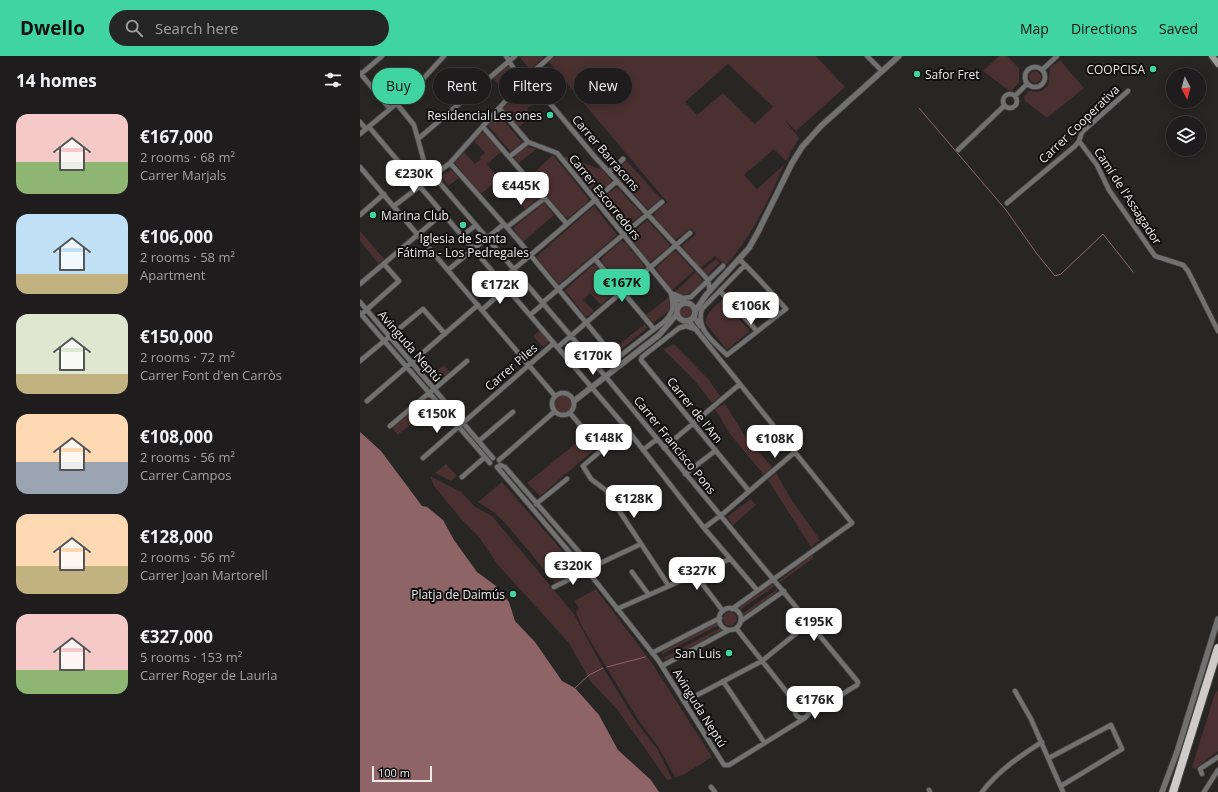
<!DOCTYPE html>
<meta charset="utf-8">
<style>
body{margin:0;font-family:"Open Sans",sans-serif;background:#262525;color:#f1f3f6;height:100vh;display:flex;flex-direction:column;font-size:15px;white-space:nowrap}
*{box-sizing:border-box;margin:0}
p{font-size:13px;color:#a1a1a3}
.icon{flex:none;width:22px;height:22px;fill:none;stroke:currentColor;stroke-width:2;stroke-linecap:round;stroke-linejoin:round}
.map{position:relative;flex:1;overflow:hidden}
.side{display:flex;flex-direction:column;background:#1e1c1c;width:360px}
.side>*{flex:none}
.guide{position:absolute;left:12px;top:12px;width:380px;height:36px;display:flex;gap:8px}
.needle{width:26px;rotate:174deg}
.controls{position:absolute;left:806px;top:12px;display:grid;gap:8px}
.controls a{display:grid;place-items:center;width:40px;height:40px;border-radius:50%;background:#1e1c1c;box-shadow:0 2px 10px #0003,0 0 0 1px #3c3a3b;font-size:20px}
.scale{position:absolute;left:12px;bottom:10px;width:60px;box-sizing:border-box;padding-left:4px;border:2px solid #ece9e9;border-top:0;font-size:11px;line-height:14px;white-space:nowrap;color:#ece9e9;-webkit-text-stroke:3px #100f0f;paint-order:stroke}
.price{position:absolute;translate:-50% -34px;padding:0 9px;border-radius:8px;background:#fff;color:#222;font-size:13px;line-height:26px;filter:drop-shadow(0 1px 2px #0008)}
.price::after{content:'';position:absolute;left:50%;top:24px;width:12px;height:9px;margin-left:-6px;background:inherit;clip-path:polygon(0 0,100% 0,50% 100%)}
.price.selected{background:#3fd4a2;color:#111}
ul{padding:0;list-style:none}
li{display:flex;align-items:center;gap:12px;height:100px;padding:0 16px}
li span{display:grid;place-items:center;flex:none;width:112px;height:80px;border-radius:12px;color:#555}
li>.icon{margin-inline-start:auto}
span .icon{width:48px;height:48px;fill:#fffc;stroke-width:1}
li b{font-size:17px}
h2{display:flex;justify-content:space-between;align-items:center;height:48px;padding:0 16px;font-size:17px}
.tag{padding:0 14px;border-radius:18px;background:#1e1c1c;box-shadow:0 2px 10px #0003,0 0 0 1px #3c3a3b;font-size:14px;line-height:36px}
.tag.selected{background:#3fd4a2;color:#111}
header{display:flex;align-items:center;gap:24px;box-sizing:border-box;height:56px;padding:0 20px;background:#3fd4a2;color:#111}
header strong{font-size:19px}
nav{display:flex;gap:22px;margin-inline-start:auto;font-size:14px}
.search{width:280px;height:36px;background:#262525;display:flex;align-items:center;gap:10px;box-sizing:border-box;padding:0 14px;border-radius:22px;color:#a1a1a3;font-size:15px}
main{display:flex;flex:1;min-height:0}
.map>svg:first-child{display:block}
</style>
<header>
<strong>Dwello</strong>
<div class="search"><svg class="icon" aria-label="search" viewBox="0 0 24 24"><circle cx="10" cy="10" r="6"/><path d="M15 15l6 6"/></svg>Search here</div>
<nav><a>Map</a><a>Directions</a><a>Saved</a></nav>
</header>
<main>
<section class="side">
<h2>14 homes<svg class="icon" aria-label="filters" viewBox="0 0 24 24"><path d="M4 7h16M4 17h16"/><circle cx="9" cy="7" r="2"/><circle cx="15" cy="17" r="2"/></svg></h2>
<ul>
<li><span style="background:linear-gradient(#f6c9c9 60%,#8fb573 0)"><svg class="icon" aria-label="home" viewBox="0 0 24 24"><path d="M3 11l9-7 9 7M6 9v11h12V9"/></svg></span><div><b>€167,000</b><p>2 rooms · 68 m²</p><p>Carrer Marjals</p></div></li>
<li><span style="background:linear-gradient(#bfe0f5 75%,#c2b280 0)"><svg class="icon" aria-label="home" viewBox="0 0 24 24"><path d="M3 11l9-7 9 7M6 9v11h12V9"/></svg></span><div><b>€106,000</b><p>2 rooms · 58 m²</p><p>Apartment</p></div></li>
<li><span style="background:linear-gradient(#dfe7d0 75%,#c2b280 0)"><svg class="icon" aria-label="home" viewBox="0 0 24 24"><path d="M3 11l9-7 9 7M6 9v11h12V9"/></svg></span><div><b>€150,000</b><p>2 rooms · 72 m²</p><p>Carrer Font d'en Carròs</p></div></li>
<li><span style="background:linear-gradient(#ffd9b3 60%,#9aa5b1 0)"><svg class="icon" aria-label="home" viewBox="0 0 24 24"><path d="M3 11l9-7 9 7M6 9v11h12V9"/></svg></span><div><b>€108,000</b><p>2 rooms · 56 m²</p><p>Carrer Campos</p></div></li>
<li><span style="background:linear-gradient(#ffd9b3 65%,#c2b280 0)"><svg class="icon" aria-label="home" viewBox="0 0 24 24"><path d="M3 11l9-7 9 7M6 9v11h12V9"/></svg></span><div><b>€128,000</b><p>2 rooms · 56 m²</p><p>Carrer Joan Martorell</p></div></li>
<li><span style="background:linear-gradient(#f6c9c9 70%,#8fb573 0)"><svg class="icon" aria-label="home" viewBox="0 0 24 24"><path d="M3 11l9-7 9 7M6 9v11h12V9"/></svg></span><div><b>€327,000</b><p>5 rooms · 153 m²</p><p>Carrer Roger de Lauria</p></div></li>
</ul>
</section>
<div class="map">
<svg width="858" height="736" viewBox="0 0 858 736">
<rect width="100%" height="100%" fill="#282525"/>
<path fill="#4a3031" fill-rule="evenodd" d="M159 0H183L184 1 170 14Z
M196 0H456L485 31 436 75 423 62 439 82 426 105 414 93 384 119 397 133 424 109C408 145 392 181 365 210L355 200 340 212 322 190 336 178 331 172 315 184 294 161 295 157 307 146 189 6ZM368 8 413 51 395 68 363 37 337 59 325 46Z
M639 0H647L659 12V26L652 35 648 34 623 15Z
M700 4 724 32 687 62 665 45 664 40 668 37 667 35 679 36 688 30 690 12Z
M148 9 158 23 146 38 133 22Z
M669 21a6 6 0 1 1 12 0a6 6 0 1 1-12 0Z
M165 26 169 27 181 42 167 53 172 60 159 71 143 53Z
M137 59H139L162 86 151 96 129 71 128 68Z
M121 77H124L141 96 127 108 139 123 121 138 95 107 104 96 115 108 121 103 120 101 125 97 114 85Z
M165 90 176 93 159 107 155 103V99Z
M193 99 228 142 227 147 208 162 205 161 170 120Z
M201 99 243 114 252 126 234 139Z
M266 104 301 143 288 153 255 119 256 115Z
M91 114 99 122 88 130 81 120Z
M164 122 179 141 165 153 150 134Z
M257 131 282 158 263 173 241 147V143Z
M184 147 194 159 163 186 153 172Z
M234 150 257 179 199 228 176 201Z
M287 164 309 188V191L290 206 269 180Z
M0 175 24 203 18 207 0 185Z
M261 185 265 186 284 210 283 214 263 229 241 205 243 201Z
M314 195 318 197 334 215 312 234 296 212Z
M356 203 360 207 347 219 342 214Z
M233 209 237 210 256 235 241 249 230 237 223 244 234 255 226 261 205 234Z
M336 216 343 225C332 235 330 242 315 236Z
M309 241 310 254 293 267 286 259Z
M362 244 390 275 367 294 346 268C344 258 355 251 362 244Z
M317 256a9 9 0 1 1 18 0a9 9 0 1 1-18 0Z
M285 268 287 272 258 296 256 297 252 294Z
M181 274 190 285 183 291 173 280Z
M314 288 348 323 360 340 352 347 334 324 303 293Z
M84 309 90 316 75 328 69 321Z
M192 348a11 11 0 1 1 22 0a11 11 0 1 1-22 0Z
M69 341 75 348 38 379 32 372Z
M365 348 385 380 412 411 404 419 370 378 355 353Z
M77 355 83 361 71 374 65 367Z
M221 383 223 385 225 384 234 394 180 440 167 427Z
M86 408 97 420 91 425 75 417Z
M416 417 431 443 460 484 451 491 408 424Z
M70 420 101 436 115 451 132 460 214 558 241 608 277 667 298 694 312 723 307 724 257 653 231 626 209 587 138 509 119 481 102 464 74 430Z
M142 426 220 515 196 528 147 469 135 457 118 446Z
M391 443 396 449 373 469 367 461Z
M452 499 454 502 420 526 419 525Z
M413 528 415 530 380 554V551Z
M236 533 292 607 352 701 323 719 315 721 297 689 279 665 222 571 216 556 219 552 214 545Z
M417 533V536L383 560 382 558Z
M363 563a7 7 0 1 1 14 0a7 7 0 1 1-14 0Z
M356 567 359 569 301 599 302 596Z
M360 572 361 575 350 579V581L305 604 303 602Z
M856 634 858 636V695L835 713 832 711Z"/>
<path fill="#8f6466" d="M0 376 21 395 62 450 67 451 83 464 94 484 117 516 136 530 149 546 155 565 175 586 202 625 215 632 239 659 258 694 291 724 299 736H0Z"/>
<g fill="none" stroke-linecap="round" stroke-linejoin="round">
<path stroke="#8f6466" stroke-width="1" d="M559 52 646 154 677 198 695 220 701 218 743 178 773 216
M247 611 285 601
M215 632 229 619 243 612"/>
<g stroke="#434040" stroke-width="6">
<path id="minor" d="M146 0 154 13 161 20 167 21 173 27 234 100 348 224 350 235
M507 0 522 15
M665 21a10 10 0 1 1 20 0a10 10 0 1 1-20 0Z
M682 14 697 0
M0 17 30 53
M1 18 22 0
M643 45a7 7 0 1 1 14 0a7 7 0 1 1-14 0Z
M655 40 667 28
M37 48 54 69 65 109 73 119 246 321 498 626 497 629 455 655 449 653
M139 52 168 86 197 97 311 237 319 244 326 246
M0 66 6 73
M9 71 263 368 344 472 397 534
M123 71 207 168
M0 78 53 34 84 0
M58 83 155 0
M719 85 737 109 749 134 795 200 823 209 828 215 858 275
M598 94 644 50
M149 101 168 86
M90 107 158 184 261 309
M0 111 195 340
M249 116 263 103
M647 147 715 90 719 85 722 76 768 35
M34 150 90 107 167 21 191 0
M0 159 24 138
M147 171 185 142
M102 180 116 169
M235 203 294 273
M380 204C396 219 411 236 426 253L367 299C354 286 335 273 342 253L385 209
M88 214 144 168
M140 225C179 192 218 159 257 125
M0 228 82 158
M360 235 397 275
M314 238 323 242 331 241 363 210
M314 242 318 252
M0 246 133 402
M182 247 302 146
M122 254 146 232
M4 256 39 225 24 208
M0 257 130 407
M170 259 183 248
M334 261 340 270
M329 265 492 467 372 553
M337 274 326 270 319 272 282 301 281 304 389 435
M198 291 330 177
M256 303 305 265C314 255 314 251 311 238
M0 305 63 253 85 278
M72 335 107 305
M192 348a11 11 0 1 1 22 0a11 11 0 1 1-22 0Z
M7 345 118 249
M210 357 241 394
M30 370 69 337
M256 382 223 410 231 423 247 435 254 447 309 530
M119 385 153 356
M304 392 380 328
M283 394 297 383
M63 402 194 287
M139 404 194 356
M140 409 145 411 226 504 227 508
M137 411 223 512
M325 418 355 395
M102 421 125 401
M176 448 207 423
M344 472 365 456 435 396
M324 504 363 555
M232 511 281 488
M272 516 289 539
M229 517 298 604 364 709H369L445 662
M194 531 224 516
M359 563a11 11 0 1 1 22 0a11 11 0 1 1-22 0Z
M257 553 370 503
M381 565 424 535
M376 572 437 649
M292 597 360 562
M302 610 369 574
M363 625 404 686
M655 635 671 663 703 736
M324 646 402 605 449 567
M435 655a7 7 0 1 1 14 0a7 7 0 1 1-14 0Z
M689 702 751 669 762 693 701 730
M842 718 840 713 858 701
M351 731 355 736
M569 734 570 736
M622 736C638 715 660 700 682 686
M844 736 858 714"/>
</g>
<g stroke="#434040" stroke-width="7">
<path id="tertiary" d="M317 256a9 9 0 1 1 18 0a9 9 0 1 1-18 0Z
M336 254 346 239 389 192 398 176 432 107 442 91 461 70 539 0
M214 345 299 279 317 258
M802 736 817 696 858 563"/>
</g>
<g stroke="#434040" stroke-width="8">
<path id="secondary" d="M852 0 858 8"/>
</g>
<g stroke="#434040" stroke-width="10">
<path id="trunk" d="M813 736 858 592"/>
</g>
<use href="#minor" stroke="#727171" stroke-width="4.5"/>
<use href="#tertiary" stroke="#727171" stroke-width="5.5"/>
<use href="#secondary" stroke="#9e9b9b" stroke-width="6"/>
<use href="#trunk" stroke="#cfcbcb" stroke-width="8"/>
</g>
<g fill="#3fd4a2" stroke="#100f0f" stroke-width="1.5">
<circle cx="793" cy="13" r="4"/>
<circle cx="557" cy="18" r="4"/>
<circle cx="190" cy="59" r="4"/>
<circle cx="13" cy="159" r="4"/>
<circle cx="103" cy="169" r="4"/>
<circle cx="153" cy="538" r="4"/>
<circle cx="369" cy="597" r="4"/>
</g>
<g text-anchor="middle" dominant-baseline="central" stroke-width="4" stroke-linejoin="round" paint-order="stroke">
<g font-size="12" fill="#ece9e9" stroke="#100f0f" text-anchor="end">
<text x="785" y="13">COOPCISA</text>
<text x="565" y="18" text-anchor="start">Safor Fret</text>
<text x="182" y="59">Residencial Les ones</text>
<text x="21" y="159" text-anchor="start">Marina Club</text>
<text x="103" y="182" text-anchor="middle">Iglesia de Santa<tspan x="103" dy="14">Fátima - Los Pedregales</tspan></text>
<text x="145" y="538">Platja de Daimús</text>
<text x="361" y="597">San Luis</text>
</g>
<g font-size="12" fill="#ece9e9" stroke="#100f0f">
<text transform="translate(719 68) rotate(-44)">Carrer Cooperativa</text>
<text transform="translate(246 97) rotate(49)">Carrer Barracons</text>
<text transform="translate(768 140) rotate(57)">Camí de l'Assagador</text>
<text transform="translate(245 141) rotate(51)">Carrer Escorredors</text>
<text transform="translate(50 290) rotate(49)">Avinguda Neptú</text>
<text transform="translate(151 311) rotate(-41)">Carrer Piles</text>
<text transform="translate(335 354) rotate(51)">Carrer de l'Am</text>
<text transform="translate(315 389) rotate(51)">Carrer Francisco Pons</text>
<text transform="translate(340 652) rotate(58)">Avinguda Neptú</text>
</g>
</g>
</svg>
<div class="controls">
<a><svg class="needle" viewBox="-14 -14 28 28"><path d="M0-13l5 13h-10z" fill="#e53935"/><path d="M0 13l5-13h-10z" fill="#a1a1a3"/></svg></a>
<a><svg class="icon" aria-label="layers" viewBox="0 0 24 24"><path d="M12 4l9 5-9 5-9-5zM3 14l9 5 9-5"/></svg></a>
</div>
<div class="scale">100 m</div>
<b class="price" style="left:54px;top:138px">€230K</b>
<b class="price" style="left:161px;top:150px">€445K</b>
<b class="price selected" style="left:262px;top:247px">€167K</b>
<b class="price" style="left:140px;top:249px">€172K</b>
<b class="price" style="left:391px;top:270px">€106K</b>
<b class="price" style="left:233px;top:320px">€170K</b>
<b class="price" style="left:77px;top:378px">€150K</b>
<b class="price" style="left:244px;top:402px">€148K</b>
<b class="price" style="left:415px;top:403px">€108K</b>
<b class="price" style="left:274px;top:463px">€128K</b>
<b class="price" style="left:213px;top:530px">€320K</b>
<b class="price" style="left:337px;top:535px">€327K</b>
<b class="price" style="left:454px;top:586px">€195K</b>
<b class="price" style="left:455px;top:664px">€176K</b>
<div class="guide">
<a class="tag selected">Buy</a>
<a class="tag">Rent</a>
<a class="tag">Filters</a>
<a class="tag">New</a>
</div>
</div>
</main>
